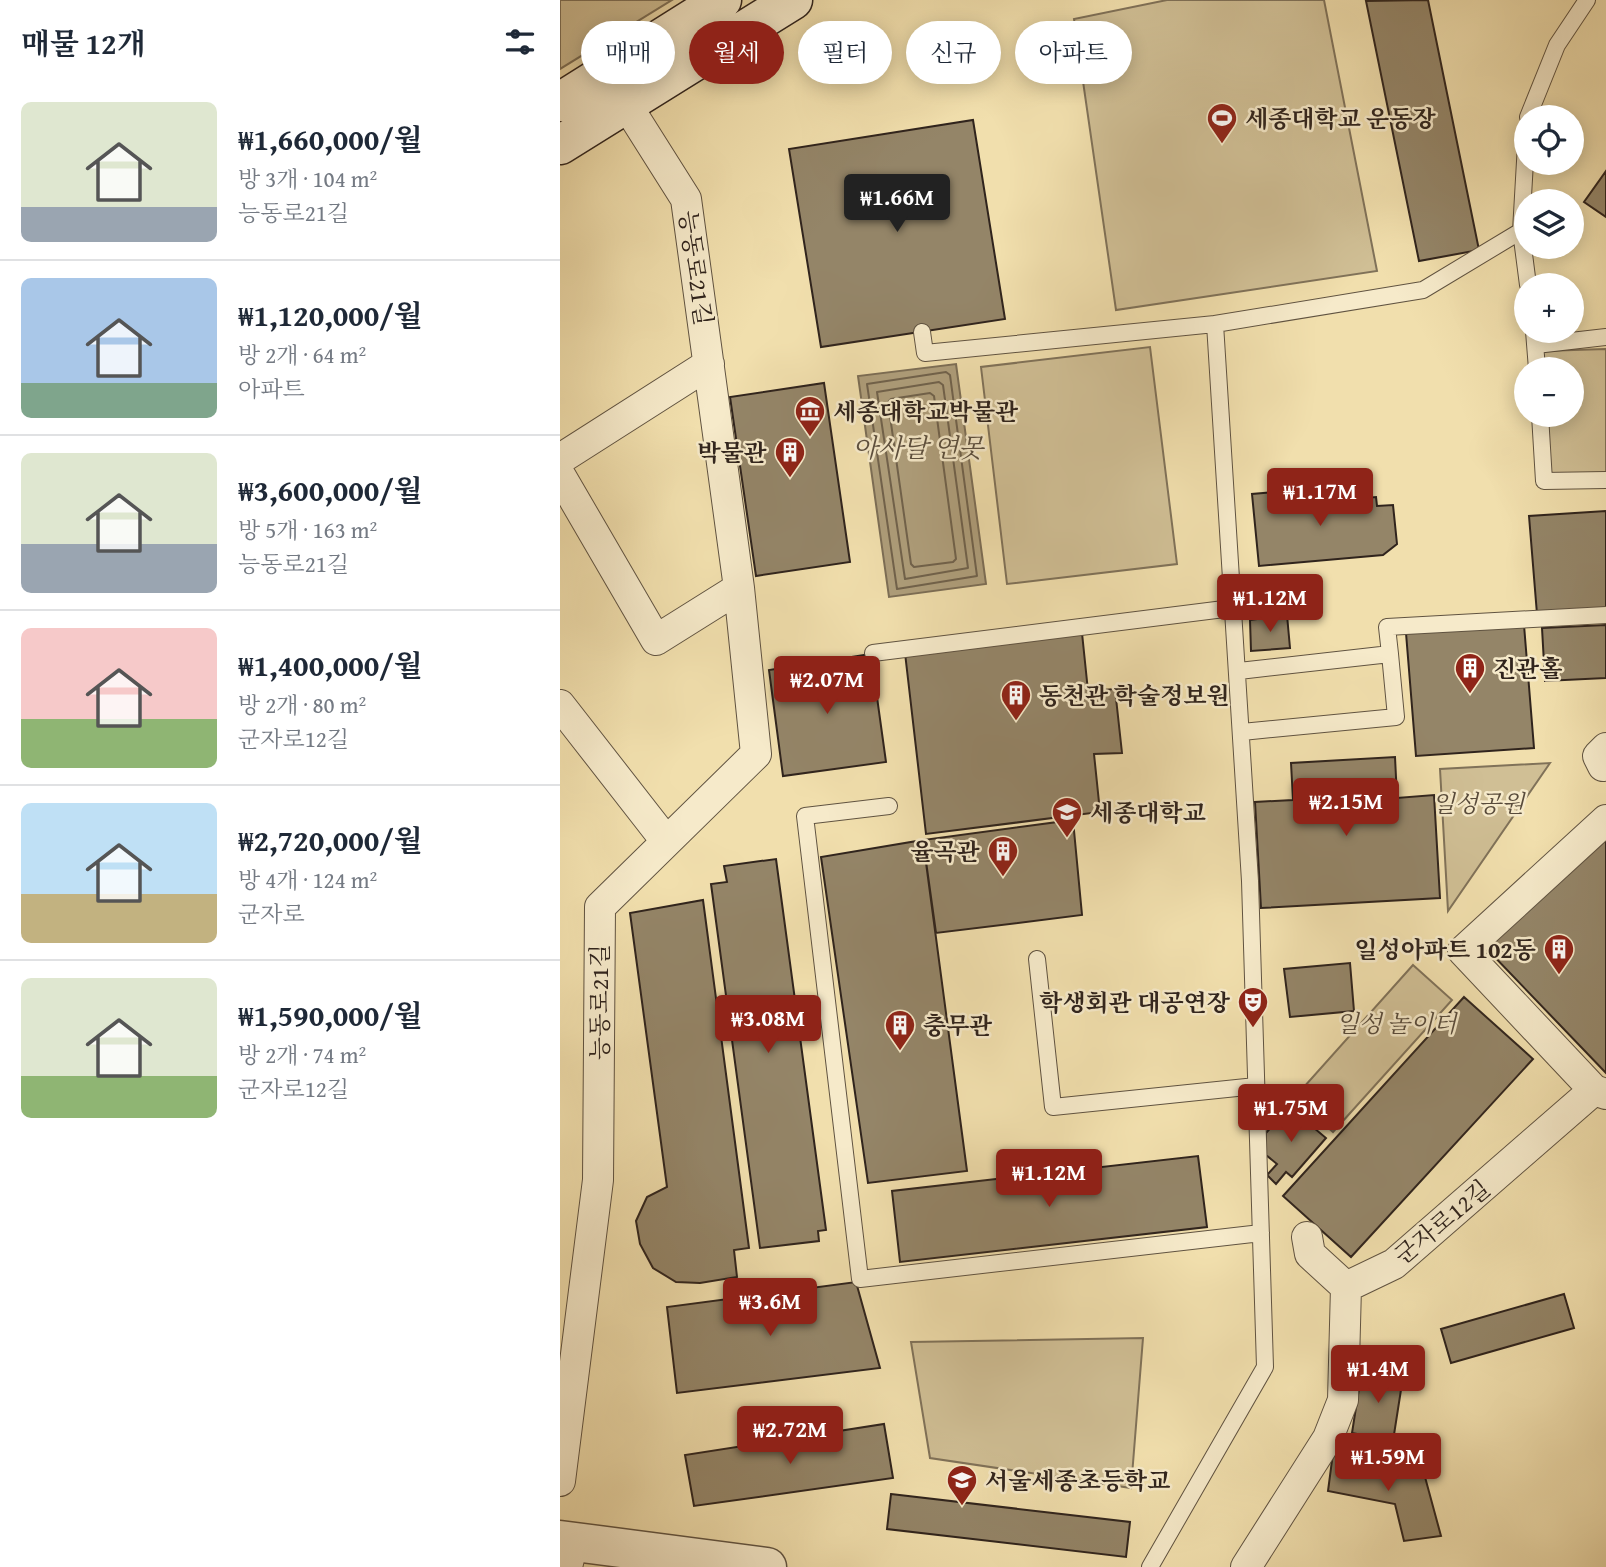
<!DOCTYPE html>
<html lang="ko">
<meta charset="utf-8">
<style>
body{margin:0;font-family:"Gentium Book Plus","Noto Serif KR",serif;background:#f2f2f3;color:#1f2937;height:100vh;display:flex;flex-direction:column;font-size:26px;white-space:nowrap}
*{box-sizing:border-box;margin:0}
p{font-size:23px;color:#747a83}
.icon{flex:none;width:38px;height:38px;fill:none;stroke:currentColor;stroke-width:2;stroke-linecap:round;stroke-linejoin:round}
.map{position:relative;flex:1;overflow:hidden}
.sheet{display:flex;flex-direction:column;background:#fff;width:560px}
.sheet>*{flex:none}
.guide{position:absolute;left:21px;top:21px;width:665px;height:63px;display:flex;gap:14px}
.controls{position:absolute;left:954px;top:105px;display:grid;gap:14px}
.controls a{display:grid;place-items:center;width:70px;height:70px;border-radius:50%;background:#fff;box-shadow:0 4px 18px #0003;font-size:35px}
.price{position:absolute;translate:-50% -60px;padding:0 16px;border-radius:7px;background:#8f2418;color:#fff;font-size:23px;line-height:46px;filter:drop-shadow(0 2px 4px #0008)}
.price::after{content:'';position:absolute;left:50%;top:42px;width:21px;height:16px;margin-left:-10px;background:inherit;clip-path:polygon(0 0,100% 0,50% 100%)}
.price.active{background:#222;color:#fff}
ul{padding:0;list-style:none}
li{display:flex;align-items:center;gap:21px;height:175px;padding:0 21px}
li+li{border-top:2px solid #e0e1e3}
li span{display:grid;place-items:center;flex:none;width:196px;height:140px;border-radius:10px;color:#555}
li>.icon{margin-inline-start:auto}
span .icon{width:84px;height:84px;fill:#fffc;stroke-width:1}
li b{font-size:30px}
h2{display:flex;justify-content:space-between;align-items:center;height:84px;padding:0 21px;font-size:30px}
.chip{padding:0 24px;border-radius:32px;background:#fff;box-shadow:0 4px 18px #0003;font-size:24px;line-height:63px}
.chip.active{background:#8f2418;color:#fff}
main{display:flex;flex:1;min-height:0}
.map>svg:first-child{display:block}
</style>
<main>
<section class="sheet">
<h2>매물 12개<svg class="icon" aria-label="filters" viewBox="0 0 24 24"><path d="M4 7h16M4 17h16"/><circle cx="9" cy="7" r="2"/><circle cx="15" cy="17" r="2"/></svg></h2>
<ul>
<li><span style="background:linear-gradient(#dfe7d0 75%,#9aa5b1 0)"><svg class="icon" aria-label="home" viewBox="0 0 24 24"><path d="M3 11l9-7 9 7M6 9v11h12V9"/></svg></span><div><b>₩1,660,000/월</b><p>방 3개 · 104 m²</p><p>능동로21길</p></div></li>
<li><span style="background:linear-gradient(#a9c7e8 75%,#7fa58c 0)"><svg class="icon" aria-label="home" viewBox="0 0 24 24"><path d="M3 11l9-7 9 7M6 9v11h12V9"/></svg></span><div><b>₩1,120,000/월</b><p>방 2개 · 64 m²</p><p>아파트</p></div></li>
<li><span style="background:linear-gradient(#dfe7d0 65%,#9aa5b1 0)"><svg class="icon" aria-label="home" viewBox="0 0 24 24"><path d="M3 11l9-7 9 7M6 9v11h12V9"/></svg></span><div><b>₩3,600,000/월</b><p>방 5개 · 163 m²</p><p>능동로21길</p></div></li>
<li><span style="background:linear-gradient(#f6c9c9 65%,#8fb573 0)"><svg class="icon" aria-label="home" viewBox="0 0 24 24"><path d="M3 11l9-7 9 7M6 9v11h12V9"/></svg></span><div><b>₩1,400,000/월</b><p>방 2개 · 80 m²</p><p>군자로12길</p></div></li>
<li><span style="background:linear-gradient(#bfe0f5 65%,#c2b280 0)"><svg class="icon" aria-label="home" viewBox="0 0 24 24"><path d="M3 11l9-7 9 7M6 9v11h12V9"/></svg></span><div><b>₩2,720,000/월</b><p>방 4개 · 124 m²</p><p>군자로</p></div></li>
<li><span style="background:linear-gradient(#dfe7d0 70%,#8fb573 0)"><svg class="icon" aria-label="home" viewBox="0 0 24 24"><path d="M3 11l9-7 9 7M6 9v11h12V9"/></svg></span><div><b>₩1,590,000/월</b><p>방 2개 · 74 m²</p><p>군자로12길</p></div></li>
</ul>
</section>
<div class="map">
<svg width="1046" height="1567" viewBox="0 0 1046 1567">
<rect width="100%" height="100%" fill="#f1dfad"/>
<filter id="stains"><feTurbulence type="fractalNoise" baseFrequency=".00286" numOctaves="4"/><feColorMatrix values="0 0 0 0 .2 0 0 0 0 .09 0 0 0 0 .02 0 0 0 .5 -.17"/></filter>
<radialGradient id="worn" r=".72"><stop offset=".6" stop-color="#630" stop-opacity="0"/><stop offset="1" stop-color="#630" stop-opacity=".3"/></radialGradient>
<path fill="#d0bf95" stroke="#807259" stroke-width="2" d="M0 0H112L0 69Z
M607 0H764L817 271 556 310 514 19Z
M590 347 617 564 447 584 421 367Z
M1046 349V476L988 478 985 415H1012V369H983L982 351Z
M990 763 888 911 880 769Z
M853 965 892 1000 773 1132 735 1097Z
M583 1338 571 1488 370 1458 351 1342Z"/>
<path fill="#af9f7c" stroke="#7c6e56" stroke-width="2" d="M396 364 426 584 329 597 298 376Z"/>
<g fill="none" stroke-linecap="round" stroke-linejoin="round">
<path stroke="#70624c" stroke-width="2" d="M386 372 390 375 417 576 337 589 307 384Z
M379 382 383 385 408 568 345 579 317 392Z
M370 393 374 396 396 559 393 562 354 567 351 564 328 402 331 399Z"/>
</g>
<path fill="#948568" stroke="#30241d" stroke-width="2" d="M868 0 919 250 859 261 806 1Z
M413 120 445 319 261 347 229 149Z
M1046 171V217L1024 202Z
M264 383 290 562 196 576 170 397Z
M747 489 748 503 816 497 817 506 833 505 837 544 823 555 699 566 692 494Z
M1046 511V609L977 614 969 516Z
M727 615 730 648 691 651 690 620Z
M964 625 974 748 856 756 846 633Z
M1046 625V678L985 681 982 628Z
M522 633 528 691 555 689 562 753 534 754 540 812 366 834 345 653Z
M311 654 326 762 223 776 209 670Z
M835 757 837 798 874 795 880 898 701 908 695 802 733 800 731 763Z
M513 820 522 915 376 933 363 840Z
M1046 832V1073L926 948Z
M363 840 407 1171 308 1183 261 857Z
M216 859 266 1230 258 1231 259 1241 200 1248 151 884 167 882 164 866Z
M143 900 189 1248 174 1250 177 1277 140 1283 116 1282 93 1268 80 1244 76 1221 87 1197 107 1187 70 913Z
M790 963 794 1011 730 1017 724 969Z
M904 997 973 1059 791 1257 723 1196Z
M729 1107 766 1138 732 1177 726 1172 716 1184 707 1175 717 1164 706 1155V1133Z
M638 1156 647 1227 340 1262 332 1191Z
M296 1282 320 1368 117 1393 107 1307Z
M1004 1294 1014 1328 891 1363 881 1329Z
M802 1369 843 1377 833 1441 792 1433Z
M324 1424 333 1478 134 1506 125 1455Z
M773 1453 865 1477 881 1536 844 1541 835 1504 768 1491Z
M331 1494 570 1522 566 1557 327 1529Z"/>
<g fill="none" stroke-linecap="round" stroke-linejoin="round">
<g stroke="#605341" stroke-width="18">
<path id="service" d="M968 117 997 45 1027 0
M961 231 968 285
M974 331 977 369
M362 332 365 353 655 324
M976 345 1046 337
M980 415 984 481 1046 480
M313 653 672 608
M679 671 830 654 827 627 1046 615
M682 732 836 717 830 654
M329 806 245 816 300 1279 701 1233
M477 959 493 1107 696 1086
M590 1567 705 1367 690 881 655 324 863 290 961 231 966 144"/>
</g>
<g stroke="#605341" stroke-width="32">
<path id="minor" d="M0 459 149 364
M0 475 96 640 179 588
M0 705 106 841
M1043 766 1038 756 1046 748
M1034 1090 903 951 1046 820
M747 1237 750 1254 786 1287
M0 1481 38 1180 40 907 196 754 179 588 126 199 66 104
M7 1567 13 1542
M686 1567 768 1438 783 1400 786 1287 834 1264 1034 1090 1046 1094"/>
</g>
<g stroke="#605341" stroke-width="41">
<path id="tertiary" d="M0 1540 207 1567"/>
</g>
<g stroke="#30241d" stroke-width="41">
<path id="secondary" d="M0 102 162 0
M0 145 233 0"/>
</g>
<use href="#service" stroke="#f6eaca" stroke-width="16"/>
<use href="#minor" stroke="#f6eaca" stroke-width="30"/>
<use href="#tertiary" stroke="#f6eaca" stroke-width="38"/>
<use href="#secondary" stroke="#f6eaca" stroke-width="38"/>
</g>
<defs>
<g id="stadium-pin" transform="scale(1.575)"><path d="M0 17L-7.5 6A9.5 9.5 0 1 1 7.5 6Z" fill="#8f2418" stroke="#f6eaca"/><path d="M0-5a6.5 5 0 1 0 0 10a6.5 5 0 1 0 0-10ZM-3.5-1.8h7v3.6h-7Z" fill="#fff"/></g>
<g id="museum-pin" transform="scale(1.575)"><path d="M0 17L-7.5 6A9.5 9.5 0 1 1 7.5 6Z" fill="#8f2418" stroke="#f6eaca"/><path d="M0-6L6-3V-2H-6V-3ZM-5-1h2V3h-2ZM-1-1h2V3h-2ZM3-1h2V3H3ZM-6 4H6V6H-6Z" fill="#fff"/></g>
<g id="building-pin" transform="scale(1.575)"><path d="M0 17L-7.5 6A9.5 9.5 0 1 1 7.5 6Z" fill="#8f2418" stroke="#f6eaca"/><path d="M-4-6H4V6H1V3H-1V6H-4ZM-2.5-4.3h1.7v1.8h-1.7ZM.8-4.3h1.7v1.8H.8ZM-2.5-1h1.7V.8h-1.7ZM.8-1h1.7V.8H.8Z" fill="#fff"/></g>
<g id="university-pin" transform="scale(1.575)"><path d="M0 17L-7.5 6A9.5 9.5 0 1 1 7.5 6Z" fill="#8f2418" stroke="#f6eaca"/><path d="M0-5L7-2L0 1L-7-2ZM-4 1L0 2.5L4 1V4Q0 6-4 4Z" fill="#fff"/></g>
<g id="theatre-pin" transform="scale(1.575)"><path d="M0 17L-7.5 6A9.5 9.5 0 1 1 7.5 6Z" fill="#8f2418" stroke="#f6eaca"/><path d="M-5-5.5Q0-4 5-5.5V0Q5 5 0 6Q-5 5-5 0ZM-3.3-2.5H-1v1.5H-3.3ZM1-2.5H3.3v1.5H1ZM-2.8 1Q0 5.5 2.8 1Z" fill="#fff"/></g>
<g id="school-pin" transform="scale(1.575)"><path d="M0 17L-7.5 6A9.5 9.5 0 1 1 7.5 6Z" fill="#8f2418" stroke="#f6eaca"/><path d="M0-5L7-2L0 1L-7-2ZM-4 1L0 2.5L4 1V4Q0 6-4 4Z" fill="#fff"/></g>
</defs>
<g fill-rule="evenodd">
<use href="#stadium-pin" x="662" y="118"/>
<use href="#museum-pin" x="250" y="411"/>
<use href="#building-pin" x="230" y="452"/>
<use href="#building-pin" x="910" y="668"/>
<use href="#building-pin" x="456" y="695"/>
<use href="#university-pin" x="507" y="812"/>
<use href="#building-pin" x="443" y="851"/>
<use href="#building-pin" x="999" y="949"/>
<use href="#theatre-pin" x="693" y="1002"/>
<use href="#building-pin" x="340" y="1025"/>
<use href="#school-pin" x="402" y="1480"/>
</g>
<g text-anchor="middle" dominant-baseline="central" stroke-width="5" stroke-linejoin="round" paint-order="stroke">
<g font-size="24" font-weight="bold" fill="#30241d" stroke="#f6eaca" text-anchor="start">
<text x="685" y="118">세종대학교 운동장</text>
<text x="273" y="411">세종대학교박물관</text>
<text x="207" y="452" text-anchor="end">박물관</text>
<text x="933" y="668">진관홀</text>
<text x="479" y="695">동천관 학술정보원</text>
<text x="530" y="812">세종대학교</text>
<text x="420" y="851" text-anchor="end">율곡관</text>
<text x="976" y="949" text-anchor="end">일성아파트 102동</text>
<text x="670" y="1002" text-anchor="end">학생회관 대공연장</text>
<text x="363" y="1025">충무관</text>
<text x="425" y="1480">서울세종초등학교</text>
</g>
<g font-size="24" fill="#30241d" stroke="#f6eaca">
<text transform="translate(136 268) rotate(82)">능동로21길</text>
<text transform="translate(39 1002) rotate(-90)">능동로21길</text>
<text transform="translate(882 1222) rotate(-40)">군자로12길</text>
</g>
<g font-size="24" font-style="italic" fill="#584b3b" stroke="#f6eaca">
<text x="918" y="803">일성공원</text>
<text x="836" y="1023">일성 놀이터</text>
</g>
<g font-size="26" font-style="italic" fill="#5c4f3e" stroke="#f6eaca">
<text x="358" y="447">아사달 연못</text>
</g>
</g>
<rect width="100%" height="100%" filter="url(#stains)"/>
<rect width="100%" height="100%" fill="url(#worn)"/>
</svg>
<div class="controls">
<a><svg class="icon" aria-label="locate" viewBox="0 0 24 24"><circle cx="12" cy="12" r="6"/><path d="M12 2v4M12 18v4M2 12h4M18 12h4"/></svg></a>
<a><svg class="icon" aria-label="layers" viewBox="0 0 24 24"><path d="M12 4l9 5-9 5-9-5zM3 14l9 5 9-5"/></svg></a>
<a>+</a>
<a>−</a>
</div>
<b class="price active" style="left:337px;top:234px">₩1.66M</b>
<b class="price" style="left:760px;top:528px">₩1.17M</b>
<b class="price" style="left:710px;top:634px">₩1.12M</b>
<b class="price" style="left:267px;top:716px">₩2.07M</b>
<b class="price" style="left:786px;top:838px">₩2.15M</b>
<b class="price" style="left:208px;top:1055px">₩3.08M</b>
<b class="price" style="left:731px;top:1144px">₩1.75M</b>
<b class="price" style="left:489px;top:1209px">₩1.12M</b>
<b class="price" style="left:210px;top:1338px">₩3.6M</b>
<b class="price" style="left:818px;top:1405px">₩1.4M</b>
<b class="price" style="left:230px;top:1466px">₩2.72M</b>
<b class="price" style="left:828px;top:1493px">₩1.59M</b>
<div class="guide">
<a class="chip">매매</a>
<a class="chip active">월세</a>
<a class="chip">필터</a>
<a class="chip">신규</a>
<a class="chip">아파트</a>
</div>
</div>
</main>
